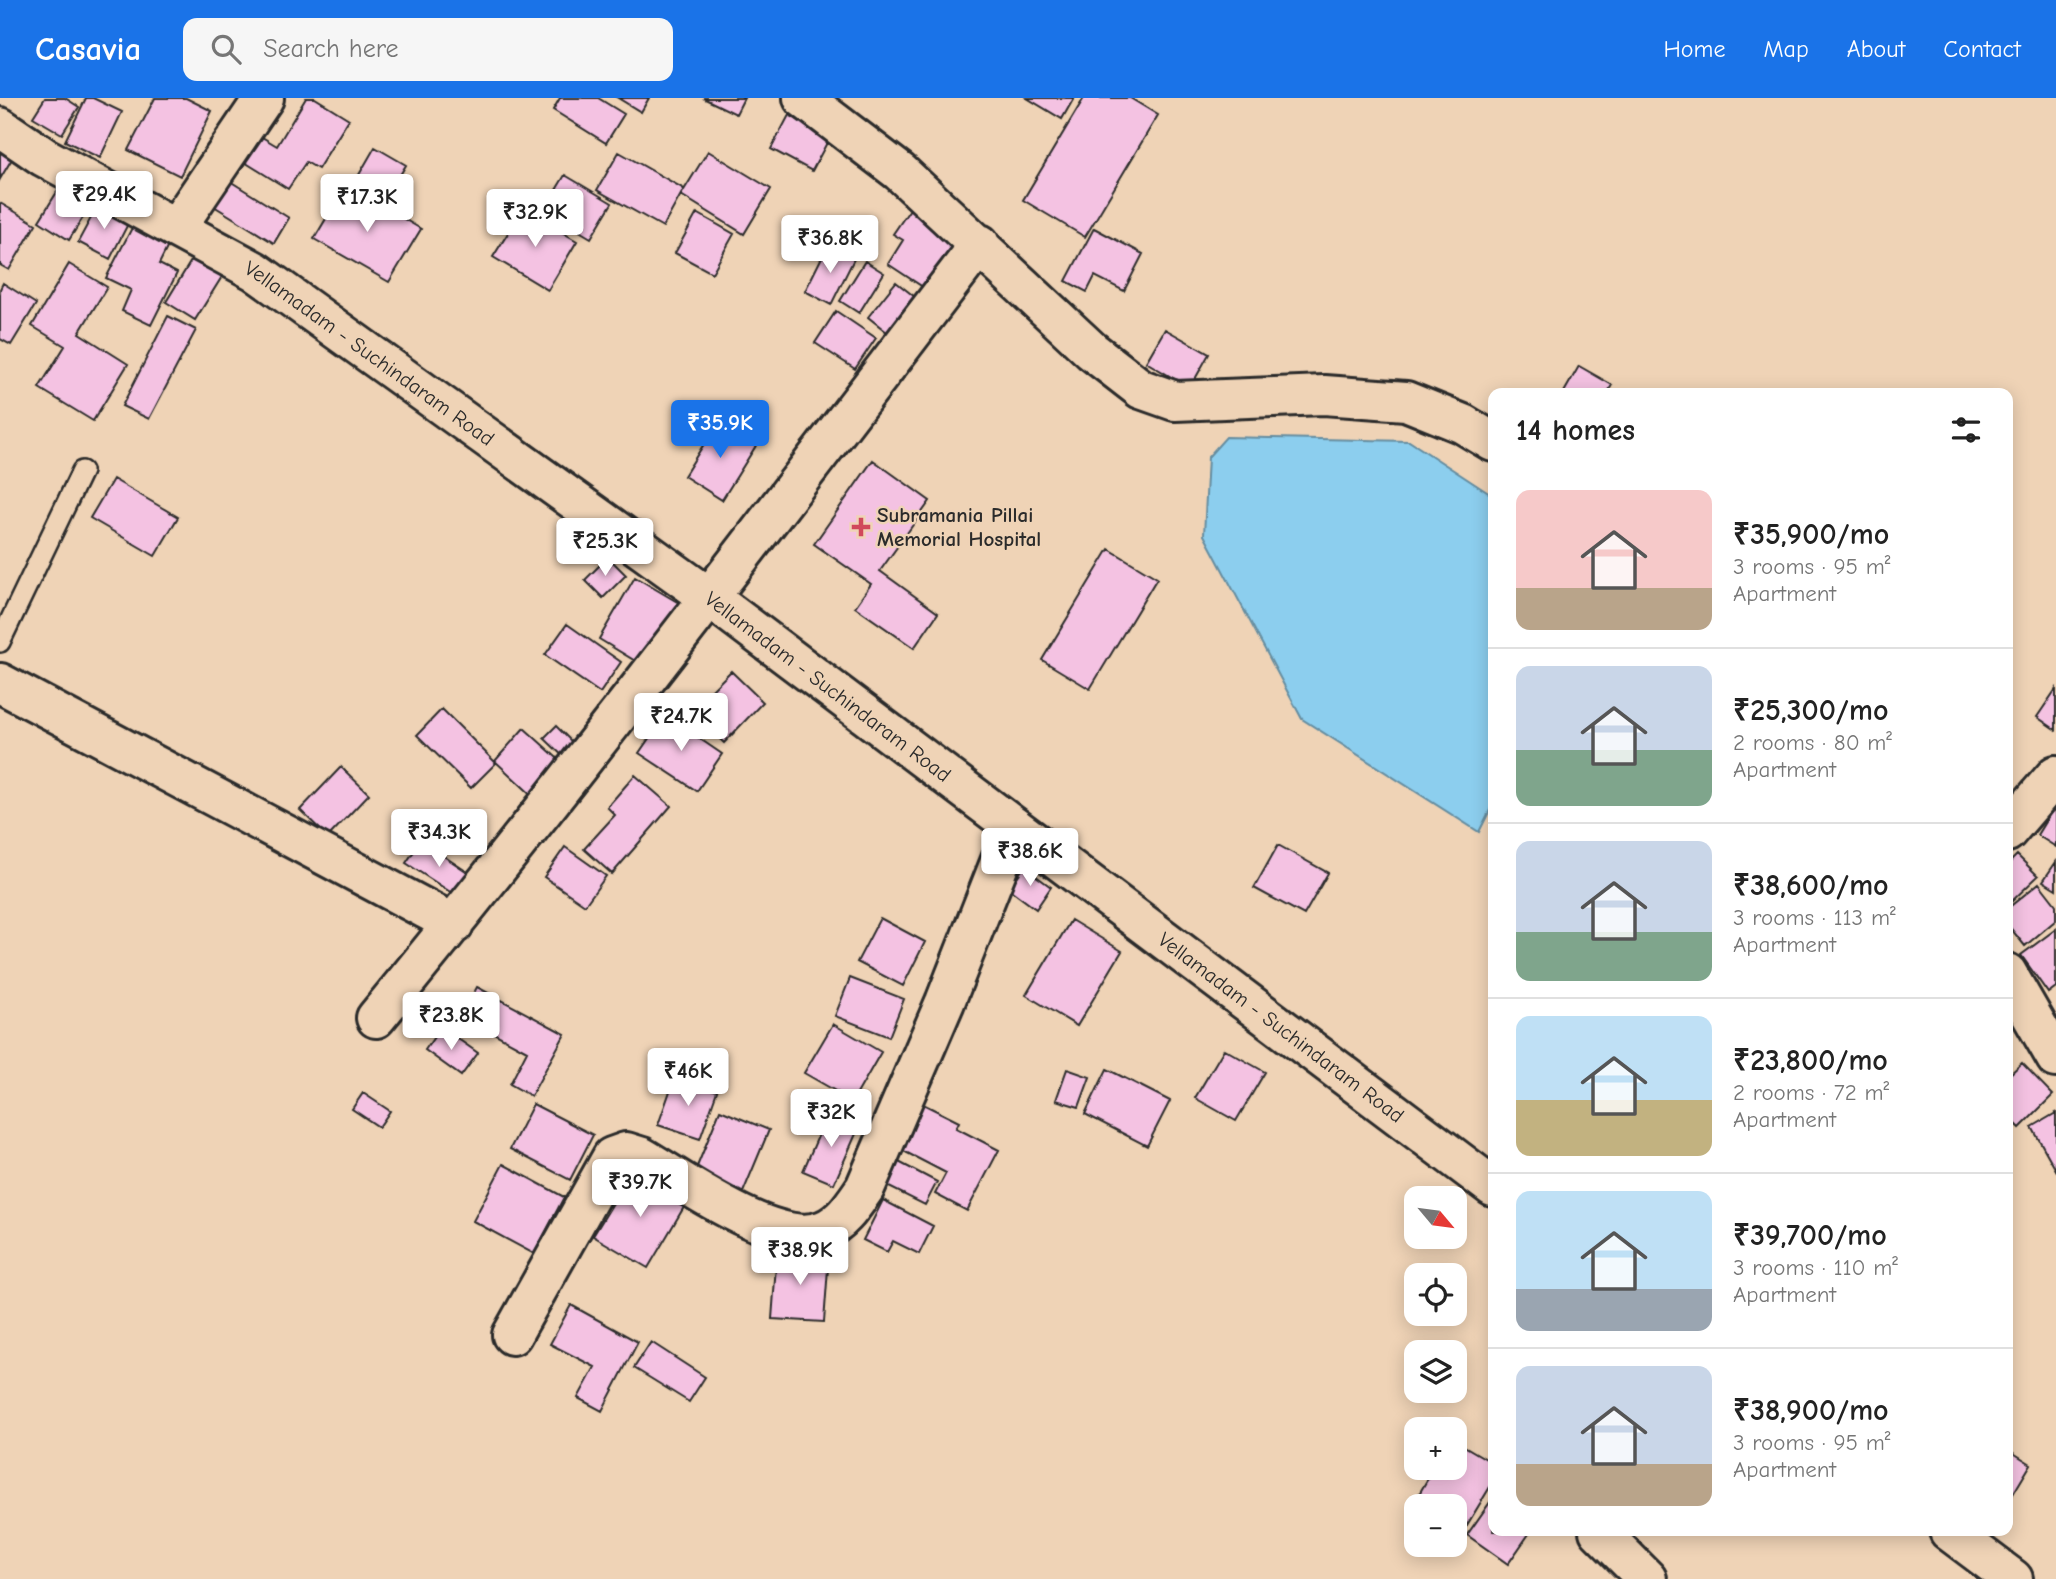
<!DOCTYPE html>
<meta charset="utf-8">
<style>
body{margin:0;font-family:"Comic Neue",sans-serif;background:#f6f6f6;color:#222;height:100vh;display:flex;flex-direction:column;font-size:26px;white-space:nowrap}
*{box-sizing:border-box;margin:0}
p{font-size:23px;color:#767676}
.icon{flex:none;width:38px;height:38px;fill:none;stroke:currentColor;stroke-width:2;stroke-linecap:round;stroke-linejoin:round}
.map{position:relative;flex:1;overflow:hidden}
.panel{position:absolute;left:1488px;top:290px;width:525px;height:1148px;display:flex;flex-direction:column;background:#fff;border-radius:14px;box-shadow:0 4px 18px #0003}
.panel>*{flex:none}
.needle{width:46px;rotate:119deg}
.controls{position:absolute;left:1404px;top:1088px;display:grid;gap:14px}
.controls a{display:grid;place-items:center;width:63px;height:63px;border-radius:14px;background:#fff;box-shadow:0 4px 18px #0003;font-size:35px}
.price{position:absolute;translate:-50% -60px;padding:0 16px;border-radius:7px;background:#fff;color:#222;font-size:23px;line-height:46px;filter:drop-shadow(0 2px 4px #0008)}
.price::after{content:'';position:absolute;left:50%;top:42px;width:21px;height:16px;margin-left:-10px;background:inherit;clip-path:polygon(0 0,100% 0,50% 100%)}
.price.active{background:#1a73e8;color:#fff}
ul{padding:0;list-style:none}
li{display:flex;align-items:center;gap:21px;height:175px;padding:0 28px}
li+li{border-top:2px solid #e0e0e0}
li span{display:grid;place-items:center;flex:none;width:196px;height:140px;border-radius:14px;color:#555}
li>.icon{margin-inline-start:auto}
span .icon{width:84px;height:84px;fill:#fffc;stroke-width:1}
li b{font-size:30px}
h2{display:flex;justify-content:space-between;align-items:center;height:84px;padding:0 28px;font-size:30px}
header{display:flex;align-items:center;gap:42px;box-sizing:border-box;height:98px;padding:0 35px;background:#1a73e8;color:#fff}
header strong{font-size:33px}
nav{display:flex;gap:38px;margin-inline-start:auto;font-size:24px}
.search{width:490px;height:63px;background:#f6f6f6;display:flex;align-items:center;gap:18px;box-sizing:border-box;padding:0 24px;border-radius:14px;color:#767676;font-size:26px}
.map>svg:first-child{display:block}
</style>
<header>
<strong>Casavia</strong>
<div class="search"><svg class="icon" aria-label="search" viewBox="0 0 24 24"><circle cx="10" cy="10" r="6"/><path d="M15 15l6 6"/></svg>Search here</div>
<nav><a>Home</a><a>Map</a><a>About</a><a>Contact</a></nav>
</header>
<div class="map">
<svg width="2056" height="1481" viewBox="0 0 2056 1481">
<rect width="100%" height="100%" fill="#efd3b6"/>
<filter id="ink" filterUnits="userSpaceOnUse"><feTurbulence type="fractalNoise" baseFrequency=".0143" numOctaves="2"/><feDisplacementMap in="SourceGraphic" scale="14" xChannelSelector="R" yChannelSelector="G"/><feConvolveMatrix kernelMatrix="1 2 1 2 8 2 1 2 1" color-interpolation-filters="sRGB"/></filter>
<g filter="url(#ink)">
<path fill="#8cceee" stroke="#658da0" stroke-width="2" d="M1226 339 1409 343 1493 398V706L1479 734 1302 621 1204 437 1208 359Z"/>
<path fill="#f4c2e2" stroke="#2b2b2b" stroke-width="2" d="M45 0H65L79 9 62 36 33 19Z
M86 0H93L122 14 100 60 65 43Z
M155 0H186L212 13 180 78 128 52Z
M306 0H315L349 21 318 71 306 64 288 91 235 58 250 32 277 48Z
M560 0H598L624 16 606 45 553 12Z
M618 0H649L641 14Z
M703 0H744L736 16Z
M1027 0H1074L1062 21Z
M1084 0H1130L1158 17 1085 139 1023 102Z
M789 17 830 39 812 73 771 51Z
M0 44 16 54 0 81Z
M375 49 406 67 382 107 352 89Z
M708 53 771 91 744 136 681 97Z
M619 54 684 91 663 129 597 92Z
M565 77 612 105 591 140 544 112Z
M225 80 289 120 274 145 209 105Z
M62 86 92 105 69 142 39 123Z
M346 87 421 131 389 184 314 141Z
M0 105 36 126 9 172 0 167Z
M99 105 130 122 110 161 78 144Z
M523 111 577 143 548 192 493 159Z
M910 111 958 141 926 191 888 166 903 142 893 136Z
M697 115 734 136 712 175 675 155Z
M136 122 172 140 159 166 177 175 151 227 122 213 131 192 106 180Z
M1094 130 1143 156 1124 193 1095 178 1087 194 1066 183Z
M828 147 854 161 831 207 805 193Z
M194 158 223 177 195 222 166 204Z
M865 163 884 175 859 215 840 203Z
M69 166 107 189 79 235 128 266 93 323 39 290 65 248 32 228Z
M896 184 920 203 892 238 868 219Z
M3 185 36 206 11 247 0 241V191Z
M836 213 876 240 855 271 815 245Z
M168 218 196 232 149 321 122 308Z
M1165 231 1209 256 1190 290 1146 264Z
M1579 268 1612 287 1607 296H1563Z
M719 322 757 346 722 402 684 378Z
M873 362 930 403 880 473 938 515 914 550 855 509 871 486 814 446Z
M113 381 178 419 155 458 90 420Z
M1109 451 1157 480 1090 591 1042 562Z
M608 459 626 477 603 500 585 482Z
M635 479 684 508 647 570 599 541Z
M567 526 621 564 600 595 545 557Z
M731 573 763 604 724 645 691 613Z
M2056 591V632L2037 619Z
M442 611 496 665 471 690 417 637Z
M665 617 722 656 697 693 639 655Z
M556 628 580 652 569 664 544 640Z
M524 630 566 668 536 701 495 663Z
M341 669 369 696 328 739 300 712Z
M635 677 671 708 612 776 584 751 615 717 607 709Z
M2056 706V749L2037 737Z
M421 743 472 777 458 799 406 765Z
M1278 747 1328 775 1304 817 1254 790Z
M565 749 606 778 585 807 544 779Z
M2017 757 2038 778 2007 808V767Z
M2056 764V791L2043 783Z
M1024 769 1051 789 1036 811 1009 791Z
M2039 785 2056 807V822L2025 848 2007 826V811Z
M880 820 925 844 903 888 857 864Z
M1071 822 1122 853 1077 928 1026 897Z
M2056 831V889L2048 895 2021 857Z
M850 880 904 901 889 939 835 918Z
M477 889 565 936 531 998 510 986 527 953 462 918Z
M833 926 881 954 853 1003 804 975Z
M441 929 478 955 461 978 425 952Z
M1224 951 1265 974 1236 1023 1195 1000Z
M2022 965 2053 997 2020 1030 2007 1017V979Z
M1067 971 1090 979 1079 1009 1056 1002Z
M1107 971 1170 1003 1147 1048 1085 1016Z
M675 979 717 993 700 1041 658 1027Z
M363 995 390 1013 379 1029 352 1011Z
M913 1001 959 1024 956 1030 999 1052 967 1113 935 1096 946 1075 890 1046Z
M533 1006 593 1037 570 1082 510 1051Z
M720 1012 769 1032 742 1097 694 1076Z
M828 1015 859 1029 834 1086 803 1073Z
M2056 1015V1072L2032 1029Z
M891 1060 937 1084 925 1107 879 1084Z
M503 1066 564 1099 534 1156 473 1123Z
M633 1072 687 1104 648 1170 593 1138Z
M883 1102 933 1128 919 1156 893 1143 887 1154 863 1142Z
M777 1154 829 1157 824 1224 772 1221Z
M571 1207 638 1244 602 1313 578 1300 595 1269 550 1246Z
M651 1244 705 1279 689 1304 634 1270Z
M1454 1342 1493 1365V1384L1461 1437 1454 1433V1409L1416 1410 1412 1408 1434 1370H1454Z
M2007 1351 2031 1366 2007 1406Z
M1493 1400V1433H1531L1508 1466 1467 1437Z"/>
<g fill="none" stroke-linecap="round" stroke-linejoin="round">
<g stroke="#2b2b2b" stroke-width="24">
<path id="lane" d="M0 544 82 373"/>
</g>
<g stroke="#2b2b2b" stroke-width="44">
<path id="street" d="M803 0 900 74 1092 253 1141 291 1175 303 1324 297 1406 303 1463 326 1493 344
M176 130 264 0
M0 585 454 826
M2007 734 2056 677
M2007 875 2056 960
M376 920C584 667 781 406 980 146
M512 1237 612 1059 626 1054 642 1059C682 1082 777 1152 824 1132 843 1124 853 1107 865 1090L945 904 1014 729
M1599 1433 1647 1481"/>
</g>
<g stroke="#2b2b2b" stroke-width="44">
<g id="secondary">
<path id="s1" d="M0 29 44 59 255 173 710 500 1493 1089"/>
<path d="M1949 1433 2013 1481"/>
</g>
</g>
<use href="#lane" stroke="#efd3b6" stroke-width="19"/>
<use href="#street" stroke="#efd3b6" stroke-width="38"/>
<use href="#secondary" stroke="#efd3b6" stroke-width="38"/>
</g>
</g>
<path fill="#d1495b" stroke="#efd3b6" stroke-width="2.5" d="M857.5 418.5h7v7h7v7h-7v7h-7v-7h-7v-7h7z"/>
<g text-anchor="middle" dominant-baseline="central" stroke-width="5" stroke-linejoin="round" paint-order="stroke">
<g font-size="21" fill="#2b2b2b" stroke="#efd3b6">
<text stroke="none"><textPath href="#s1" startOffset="434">Vellamadam - Suchindaram Road</textPath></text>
<text stroke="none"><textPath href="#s1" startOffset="1001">Vellamadam - Suchindaram Road</textPath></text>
<text stroke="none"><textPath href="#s1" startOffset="1568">Vellamadam - Suchindaram Road</textPath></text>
</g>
<g font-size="21" font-weight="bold" fill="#2b2b2b" stroke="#efd3b6" text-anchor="start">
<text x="877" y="417">Subramania Pillai<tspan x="877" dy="24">Memorial Hospital</tspan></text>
</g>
</g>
</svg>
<div class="controls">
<a><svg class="needle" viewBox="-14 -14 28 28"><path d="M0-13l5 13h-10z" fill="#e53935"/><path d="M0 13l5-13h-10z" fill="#767676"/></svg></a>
<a><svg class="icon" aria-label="locate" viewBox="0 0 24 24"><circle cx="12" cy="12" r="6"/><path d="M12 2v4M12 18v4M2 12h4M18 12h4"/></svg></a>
<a><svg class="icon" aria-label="layers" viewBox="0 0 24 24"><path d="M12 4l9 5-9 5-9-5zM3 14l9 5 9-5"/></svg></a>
<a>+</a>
<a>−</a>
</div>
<b class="price" style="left:104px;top:133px">₹29.4K</b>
<b class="price" style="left:367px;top:136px">₹17.3K</b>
<b class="price" style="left:535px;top:151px">₹32.9K</b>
<b class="price" style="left:830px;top:177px">₹36.8K</b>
<b class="price active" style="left:720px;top:362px">₹35.9K</b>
<b class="price" style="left:605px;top:480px">₹25.3K</b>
<b class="price" style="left:681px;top:655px">₹24.7K</b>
<b class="price" style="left:439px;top:771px">₹34.3K</b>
<b class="price" style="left:1030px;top:790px">₹38.6K</b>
<b class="price" style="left:451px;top:954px">₹23.8K</b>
<b class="price" style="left:688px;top:1010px">₹46K</b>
<b class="price" style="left:831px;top:1051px">₹32K</b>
<b class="price" style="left:640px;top:1121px">₹39.7K</b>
<b class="price" style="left:800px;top:1189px">₹38.9K</b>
<section class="panel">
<h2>14 homes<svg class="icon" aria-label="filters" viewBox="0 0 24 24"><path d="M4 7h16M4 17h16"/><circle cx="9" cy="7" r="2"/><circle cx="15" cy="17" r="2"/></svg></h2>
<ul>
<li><span style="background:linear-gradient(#f6c9c9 70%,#b9a48a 0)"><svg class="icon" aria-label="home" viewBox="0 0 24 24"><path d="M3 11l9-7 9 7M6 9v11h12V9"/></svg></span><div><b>₹35,900/mo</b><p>3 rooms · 95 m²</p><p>Apartment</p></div></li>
<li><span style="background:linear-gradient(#c9d6e8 60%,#7fa58c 0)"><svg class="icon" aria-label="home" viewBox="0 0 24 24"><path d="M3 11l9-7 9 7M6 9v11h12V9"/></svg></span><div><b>₹25,300/mo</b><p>2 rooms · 80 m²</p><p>Apartment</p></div></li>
<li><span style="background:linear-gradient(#c9d6e8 65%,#7fa58c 0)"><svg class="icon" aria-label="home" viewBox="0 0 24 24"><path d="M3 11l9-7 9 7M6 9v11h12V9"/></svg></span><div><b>₹38,600/mo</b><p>3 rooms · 113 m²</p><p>Apartment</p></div></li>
<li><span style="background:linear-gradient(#bfe0f5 60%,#c2b280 0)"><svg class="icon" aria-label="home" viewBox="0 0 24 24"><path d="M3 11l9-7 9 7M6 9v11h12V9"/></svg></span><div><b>₹23,800/mo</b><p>2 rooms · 72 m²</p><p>Apartment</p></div></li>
<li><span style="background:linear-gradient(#bfe0f5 70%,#9aa5b1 0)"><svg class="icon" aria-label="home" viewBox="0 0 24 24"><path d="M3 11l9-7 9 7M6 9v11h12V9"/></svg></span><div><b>₹39,700/mo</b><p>3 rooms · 110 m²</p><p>Apartment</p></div></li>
<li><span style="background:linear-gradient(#c9d6e8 70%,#b9a48a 0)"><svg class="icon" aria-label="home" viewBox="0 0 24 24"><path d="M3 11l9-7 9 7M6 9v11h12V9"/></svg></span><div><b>₹38,900/mo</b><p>3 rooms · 95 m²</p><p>Apartment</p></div></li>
</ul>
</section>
</div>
